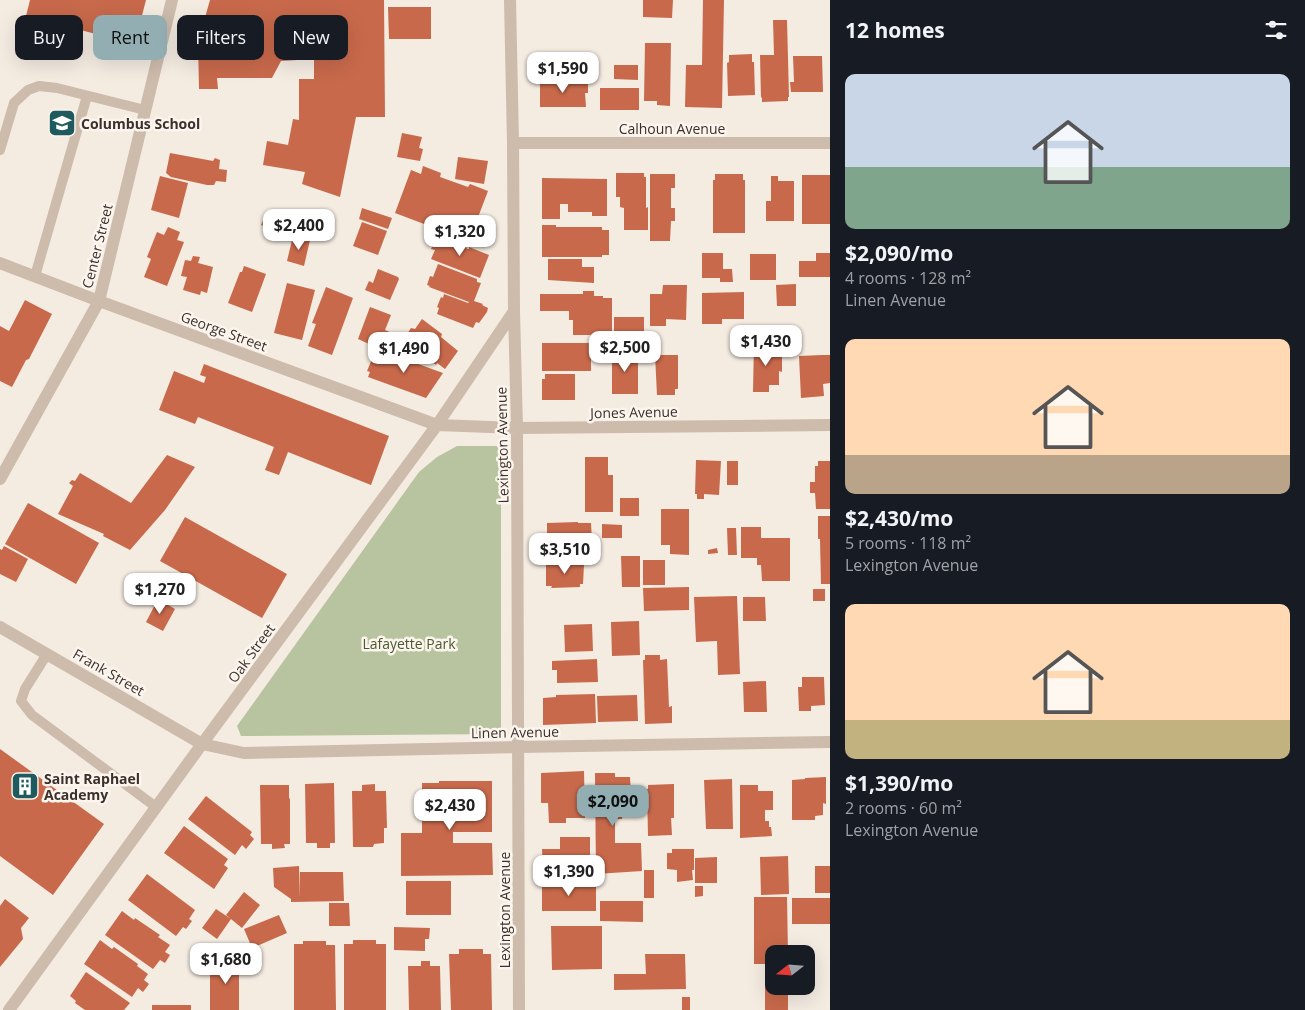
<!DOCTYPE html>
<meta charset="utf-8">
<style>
body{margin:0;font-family:"Open Sans",sans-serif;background:#20242c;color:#f1f3f6;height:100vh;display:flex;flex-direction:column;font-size:19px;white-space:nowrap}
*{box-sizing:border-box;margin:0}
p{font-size:16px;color:#9ea1a6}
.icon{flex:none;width:28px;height:28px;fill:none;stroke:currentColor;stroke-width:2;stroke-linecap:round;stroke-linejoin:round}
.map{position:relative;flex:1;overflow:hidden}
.drawer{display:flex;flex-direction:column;background:#171b24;width:475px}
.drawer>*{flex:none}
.guide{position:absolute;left:15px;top:15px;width:475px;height:45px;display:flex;gap:10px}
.needle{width:32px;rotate:253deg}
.tools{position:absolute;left:765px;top:945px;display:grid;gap:10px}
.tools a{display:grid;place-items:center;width:50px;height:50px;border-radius:10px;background:#171b24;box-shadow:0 5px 20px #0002;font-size:25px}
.price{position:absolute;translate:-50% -42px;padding:0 11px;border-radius:10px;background:#fff;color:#222;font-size:16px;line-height:32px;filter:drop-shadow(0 1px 2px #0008)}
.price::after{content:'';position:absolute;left:50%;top:30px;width:15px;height:11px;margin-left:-8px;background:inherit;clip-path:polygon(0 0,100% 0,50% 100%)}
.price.on{background:#92aeb2;color:#111}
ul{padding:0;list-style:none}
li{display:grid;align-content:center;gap:10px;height:265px;padding:0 15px}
li span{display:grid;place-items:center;height:155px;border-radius:10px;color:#555}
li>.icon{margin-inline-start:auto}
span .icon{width:90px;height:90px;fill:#fffc;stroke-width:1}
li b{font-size:21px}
h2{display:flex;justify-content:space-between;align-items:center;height:60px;padding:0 15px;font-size:21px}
.tag{padding:0 18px;border-radius:10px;background:#171b24;box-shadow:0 5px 20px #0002;font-size:18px;line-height:45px}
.tag.on{background:#92aeb2;color:#111}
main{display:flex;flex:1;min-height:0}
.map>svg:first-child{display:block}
</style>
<main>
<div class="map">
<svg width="830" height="1010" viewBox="0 0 830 1010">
<rect width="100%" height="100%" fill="#f4ebe1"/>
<path fill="#b8c4a0" d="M457 446H497L501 453V730L500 734 241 736 237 726 419 472 437 457Z"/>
<path fill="#c8694b" d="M30 0H146L136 39 128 37 127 42 26 16Z
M210 0H384L385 117H356L340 197 302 184 305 172 263 165 267 141 288 145 293 119 299 120V79H314V59L281 61 272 78H217L218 89H199L198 42Z
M643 0H673L672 18 643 17Z
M703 0H724L722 108 685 107 686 65H702Z
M388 7H431V39H389Z
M773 20H787L789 97H788V101L762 102V97L761 98 760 55H774Z
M645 43H671L670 106 657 105V101H644Z
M547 52H578V57H590V74H578V79L544 78V55H547Z
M752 54V62H754L755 95 728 96 727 63 729 62V55Z
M793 56H822L823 92H791L790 82H794Z
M614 65H638V80L614 79Z
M540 81H588V93H585L586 107H540Z
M600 88H639V110H600Z
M402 133 422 137 419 148 423 149 420 161 397 157Z
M170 153 213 161 215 158 220 160 219 169 227 170 226 182 216 181 214 185H207L171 177 166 173Z
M458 157 488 161 484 184 455 179Z
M423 166 441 173 440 177 468 187 470 184 488 191 469 241 395 213 411 170 421 174Z
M616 173H644V177H646V208L648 207V230H624V208L620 207V197H616Z
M650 174H675V188H671V208H675V221H671L670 241H650Z
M715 174H743V180H745V233H713V180H715Z
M802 175H830V224H802Z
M160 176 188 183 179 218 151 210Z
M771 176H778V181H794V221H766V201H771Z
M542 178 607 179V216H592V212H568V204H560V219H542Z
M362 208 392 218 388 229 359 219Z
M264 218 275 222 272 230 261 225Z
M362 222 387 231 378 255 353 246Z
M542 225H556V227H602V230H609V255H602V257H542Z
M168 227 180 232 177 240 184 242 167 286 144 277 151 259 147 257 157 232 164 235Z
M293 236 310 240 304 266 287 261Z
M440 238 450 242 454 241 465 245 467 249H469V247L489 255 480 278 431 259 435 250 431 249 434 243 437 244Z
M702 253H723V269H732L733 282H720V278H702Z
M816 253H830V277H799V261H816Z
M750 254H776V280H750Z
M193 256 200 257 198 263 213 267 207 293 201 291 200 295 183 290 187 277 181 276 185 260 191 261Z
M548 259H582V267H594V283L548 280Z
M438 264 477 279V282L481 283 474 301 483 304 482 305 488 308 487 312 479 323 476 322 473 328 437 314 439 308 437 307 441 297 443 298 444 294 468 303 469 302 429 287 430 286 427 285 430 276 433 277Z
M244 266 266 274 252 312 228 303 240 272H242Z
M378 269 398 277 399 279 390 300 365 290 369 281 373 283Z
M287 283 315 290 302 340 274 333Z
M796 284V306H777L776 285Z
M663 285H687L686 320 666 319V326H650V294H662Z
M326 287 353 298 332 355 308 346 316 324 312 323Z
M583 291H594V296H603V298H612V333H603V335H573V320H569V311H540V294H583Z
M744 292V319H722V324H702V293Z
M25 300 52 314 29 359 26 360 12 387 0 381V326L9 331Z
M370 307 391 315 385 330 394 334 387 352 358 339Z
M614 317H644V341H614Z
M422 319 442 334 441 337 458 351 445 369 437 363 436 365 404 339 411 328 415 329Z
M744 335 745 341 733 342 732 337Z
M754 342H768V350L782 349V372L779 371V385H769V392H753Z
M542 343H591V371H542Z
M382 351 443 373 426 398 368 377 370 372 367 371 372 359 374 361 378 352 382 354Z
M612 352H638V394H612Z
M655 355H678V389H675V395H657Z
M822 355H830V383L823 384 824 396 801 398 799 356Z
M204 364 389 436 371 485 288 452 279 475 265 470 274 447 198 417 195 424 159 410 174 371 204 383 206 377 200 375Z
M545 374H575V400H542V379H545Z
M167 455 195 467 165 510 130 550 103 536 104 534 58 514 73 486 69 483 72 480 75 481 80 473 131 503Z
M585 457H608V475H613V512H585Z
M696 460 721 461 719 495 704 494V499H697V494H695Z
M727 461H738V485H727Z
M818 461H830V509H816L815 493H810V482H815V466H818Z
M620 498H639V516H620Z
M28 503 99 543 76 584 5 544Z
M661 509H689V555L670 554V545H661Z
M818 516H830V584H821L820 539H818Z
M185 517 287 574 262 618 160 561Z
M578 522V523H591L592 541H582V551H579V554H547V523Z
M602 524 622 525V538H602Z
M741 527H761V538H790V581H762L761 565H757V558H741Z
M727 528H736L737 555H728Z
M4 546 28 559 16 582 0 574V549L2 550Z
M717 548 718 553 708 554V550Z
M621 556H640V587H622Z
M643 560H665V585H643Z
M551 562H579V565H584L583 584H580V587L551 588 552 586H546V565H551Z
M689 587V610L644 611 643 588Z
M813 589H825V601H813Z
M737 596 740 674 718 675 717 641 696 642 694 597Z
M743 597H765L766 621H743Z
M158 599 175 609 163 631 146 622Z
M639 621 640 655 612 656 611 622Z
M592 624 593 651 565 652 564 625Z
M645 655H660V660L667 659 669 707 672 706V723L645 724 643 660H645Z
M597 659 598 682 557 683V670H552V661Z
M802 677H824L825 705 811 706V711H799L798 687H802Z
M766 681 767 712H744L743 682Z
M595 694 596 723 543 725V698L556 697V695Z
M637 695 638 721 598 722 597 696Z
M0 749 104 824 53 895 0 856Z
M584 771 585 818H566V823H549L548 803H541V773Z
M595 773H615V777H630L631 795H619V800H622V819H615V843H641L642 871 596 874Z
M826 777V804L823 803V815L815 816V820H792V780L805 779V778Z
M732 779 733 829H706L704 780Z
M439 781H492V832H453V843H492L493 875 401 876V833H422V783H439Z
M334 783 335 843H330V848H317V843H306L305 784Z
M375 784V791H386L387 828H384V843L374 844 373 847H353L352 791H362V785Z
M674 784V818H671L672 835 648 836 647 789H648V785Z
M260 785H289V798L290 799V844H284L285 848 272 849V844H261Z
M740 785H758V791H773V810H765V821H769V827H771L772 836 740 838Z
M206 796 252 832 250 835 254 839 246 849 242 845 235 855 188 819Z
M184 826 228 859 224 865 228 868 214 889 164 853Z
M560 837H590V871L543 872 542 849H560Z
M672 849H694V870H692L693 880 677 882V870L667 869V853H672Z
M788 856 789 894 761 895 760 857Z
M717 857V883H695V858Z
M299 866 300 898V872H343L344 901 291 902V899L274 887 273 868Z
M815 866H830V893H815Z
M644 870H654V898H644Z
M147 874 195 910 189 919 192 921 186 929 183 927 176 936 128 900Z
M406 881H451V915H406Z
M542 882 596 883V911H542Z
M695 886H703V896L695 897Z
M244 892 260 905 242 928 226 915Z
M754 897H787L788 954H774V986H788V1010H765V964H754Z
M792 898H830V924H792Z
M5 899 29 918 21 928 23 939 0 967V906Z
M600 901H643V922L600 921Z
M329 903H349L350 926H329Z
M216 909 231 919 217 939 202 928Z
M122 911 134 920 135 918 160 935 158 937 170 945 165 952 170 955 165 963 160 960 153 969 105 935Z
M279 915 287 933 252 948 244 929Z
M551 926H602V969L552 970Z
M394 927 430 928 429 939H425V951L394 950Z
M100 940 112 949 114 947 138 964 137 966 148 974 144 980 149 984 143 992 138 988 132 997 84 964Z
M353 940H376V944H386V1010H344V944H353Z
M303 941H326V945H335L336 1010H294V944H303Z
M459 949H483V954H491L492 1010H451L449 954H459Z
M645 954H685L686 989 614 990V974H646Z
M222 957H232V963H247V973H239V1010H210V964L223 963Z
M421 961H430V966H440L441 1010H409L408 966H421Z
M86 972 130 1003 124 1010H85L75 1003 76 1001 70 996Z
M682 997H690V1010H682Z
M152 1005H191V1010H152Z"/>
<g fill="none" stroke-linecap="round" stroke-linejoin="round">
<path stroke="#cdbbac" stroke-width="10" d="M0 150 14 103 28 90 39 86 57 88 145 110
M35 276 87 96
M47 654 25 689 21 701 32 715 156 807"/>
<path stroke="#cdbbac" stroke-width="12" d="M510 0 513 143 514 311 517 428 519 1010
M513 143H830
M0 263 99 301 437 425 517 428 830 425
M0 479 99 301 172 0
M0 627 202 744 244 753 519 747 830 742
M9 1010 202 744 437 425 514 311"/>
</g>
<defs>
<g id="school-square" transform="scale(1.4375)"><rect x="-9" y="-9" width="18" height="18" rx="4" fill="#1f5a5e" stroke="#fbf5ee"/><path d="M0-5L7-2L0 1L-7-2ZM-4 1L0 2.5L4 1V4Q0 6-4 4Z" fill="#fff"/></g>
<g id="building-square" transform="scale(1.4375)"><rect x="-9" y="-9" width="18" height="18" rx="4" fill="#1f5a5e" stroke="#fbf5ee"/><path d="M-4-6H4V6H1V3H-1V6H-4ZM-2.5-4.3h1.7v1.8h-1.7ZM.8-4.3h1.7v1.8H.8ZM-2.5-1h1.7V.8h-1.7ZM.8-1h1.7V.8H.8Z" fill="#fff"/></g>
</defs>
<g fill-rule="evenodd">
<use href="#school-square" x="62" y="123"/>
<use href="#building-square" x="25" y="786"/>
</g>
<g text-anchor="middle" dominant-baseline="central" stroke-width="5" stroke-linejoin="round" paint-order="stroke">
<g font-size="14" font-weight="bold" fill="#3b302b" stroke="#fbf5ee" text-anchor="start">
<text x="81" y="123">Columbus School</text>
<text x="44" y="778">Saint Raphael<tspan x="44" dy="16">Academy</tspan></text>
</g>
<g font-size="14" fill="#3b302b" stroke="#fbf5ee">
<text x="672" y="128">Calhoun Avenue</text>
<text transform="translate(97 246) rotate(-76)">Center Street</text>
<text transform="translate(224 331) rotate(20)">George Street</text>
<text transform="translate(634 412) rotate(-1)">Jones Avenue</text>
<text transform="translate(502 445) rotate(-91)">Lexington Avenue</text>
<text transform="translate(251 653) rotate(-54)">Oak Street</text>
<text transform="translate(109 672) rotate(30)">Frank Street</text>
<text transform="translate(515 732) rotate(-1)">Linen Avenue</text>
<text transform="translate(504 910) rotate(-90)">Lexington Avenue</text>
</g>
<g font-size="14" fill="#4a5a2e" stroke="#fbf5ee">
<text x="409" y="643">Lafayette Park</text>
</g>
</g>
</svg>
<div class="tools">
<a><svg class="needle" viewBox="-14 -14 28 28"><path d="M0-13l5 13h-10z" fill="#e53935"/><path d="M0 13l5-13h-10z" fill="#9ea1a6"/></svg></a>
</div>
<b class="price" style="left:563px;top:94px">$1,590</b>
<b class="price" style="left:299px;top:251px">$2,400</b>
<b class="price" style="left:460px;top:257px">$1,320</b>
<b class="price" style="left:766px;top:367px">$1,430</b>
<b class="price" style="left:625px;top:373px">$2,500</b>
<b class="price" style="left:404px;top:374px">$1,490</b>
<b class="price" style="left:565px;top:575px">$3,510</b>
<b class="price" style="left:160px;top:615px">$1,270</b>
<b class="price on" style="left:613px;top:827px">$2,090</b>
<b class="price" style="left:450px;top:831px">$2,430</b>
<b class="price" style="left:569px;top:897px">$1,390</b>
<b class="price" style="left:226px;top:985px">$1,680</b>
<div class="guide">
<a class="tag">Buy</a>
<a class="tag on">Rent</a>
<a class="tag">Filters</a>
<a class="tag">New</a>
</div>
</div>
<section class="drawer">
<h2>12 homes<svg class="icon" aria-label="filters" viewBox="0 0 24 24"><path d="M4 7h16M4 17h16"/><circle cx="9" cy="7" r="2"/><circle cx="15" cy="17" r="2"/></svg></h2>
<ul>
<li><span style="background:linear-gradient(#c9d6e8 60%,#7fa58c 0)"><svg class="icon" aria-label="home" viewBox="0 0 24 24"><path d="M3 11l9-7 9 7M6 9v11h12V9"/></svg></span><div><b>$2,090/mo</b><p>4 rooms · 128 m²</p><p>Linen Avenue</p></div></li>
<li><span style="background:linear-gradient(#ffd9b3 75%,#b9a48a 0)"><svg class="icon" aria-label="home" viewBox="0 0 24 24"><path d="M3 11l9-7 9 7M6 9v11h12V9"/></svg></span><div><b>$2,430/mo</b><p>5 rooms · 118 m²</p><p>Lexington Avenue</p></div></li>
<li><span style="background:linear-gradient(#ffd9b3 75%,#c2b280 0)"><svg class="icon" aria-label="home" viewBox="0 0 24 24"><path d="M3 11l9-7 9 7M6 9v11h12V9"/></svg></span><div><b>$1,390/mo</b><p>2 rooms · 60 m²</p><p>Lexington Avenue</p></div></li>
</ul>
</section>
</main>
